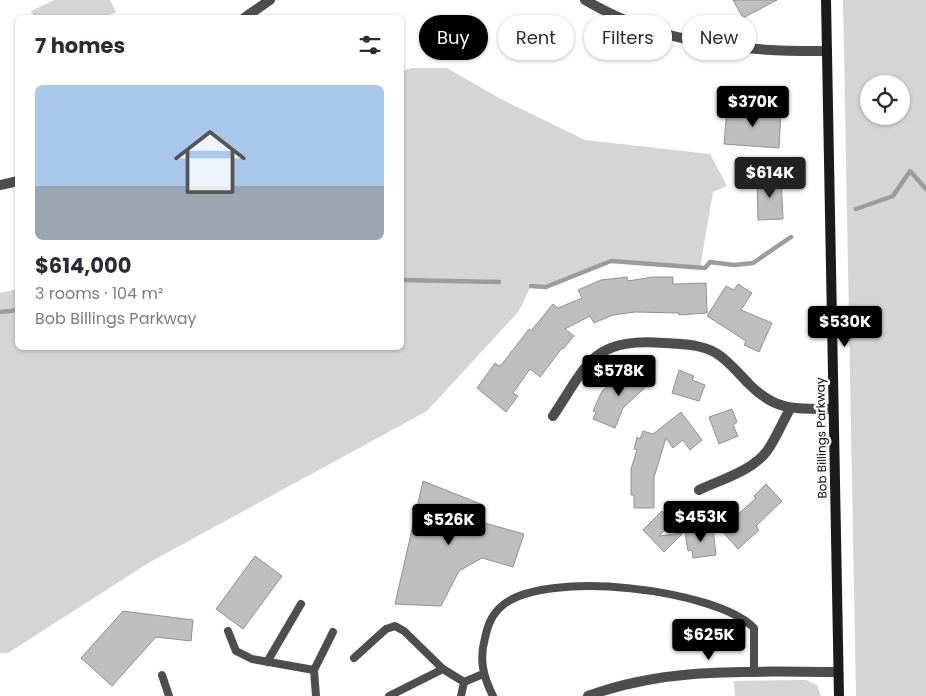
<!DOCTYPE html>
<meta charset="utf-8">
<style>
body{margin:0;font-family:Poppins,sans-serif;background:#f7f7f7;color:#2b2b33;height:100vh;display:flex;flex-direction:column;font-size:19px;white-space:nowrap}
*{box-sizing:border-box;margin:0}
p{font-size:16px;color:#7c7c81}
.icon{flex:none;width:28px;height:28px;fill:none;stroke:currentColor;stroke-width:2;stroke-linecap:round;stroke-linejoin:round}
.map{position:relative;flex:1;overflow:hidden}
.panel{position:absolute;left:15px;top:15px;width:389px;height:335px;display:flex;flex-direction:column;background:#fff;border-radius:8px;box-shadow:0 1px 4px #0004}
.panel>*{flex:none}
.guide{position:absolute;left:419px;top:15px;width:431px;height:45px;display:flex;gap:10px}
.controls{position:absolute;left:860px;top:75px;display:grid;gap:10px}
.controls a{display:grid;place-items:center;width:50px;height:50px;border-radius:50%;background:#fff;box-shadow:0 1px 4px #0004;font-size:25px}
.price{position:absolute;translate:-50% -42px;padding:0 11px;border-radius:5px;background:#000;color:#fff;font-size:16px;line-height:32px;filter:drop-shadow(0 1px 2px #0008)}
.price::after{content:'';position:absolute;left:50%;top:30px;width:15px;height:11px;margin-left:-8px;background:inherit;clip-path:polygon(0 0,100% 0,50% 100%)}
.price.current{background:#222;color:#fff}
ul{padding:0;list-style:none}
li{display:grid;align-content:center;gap:10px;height:265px;padding:0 20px}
li span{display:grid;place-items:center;height:155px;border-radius:8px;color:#555}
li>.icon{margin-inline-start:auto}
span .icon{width:90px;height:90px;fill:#fffc;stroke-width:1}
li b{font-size:21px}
h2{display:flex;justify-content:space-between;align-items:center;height:60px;padding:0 20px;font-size:21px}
.chip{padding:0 18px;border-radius:22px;background:#fff;box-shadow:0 1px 4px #0004;font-size:18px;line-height:45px}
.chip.current{background:#000;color:#fff}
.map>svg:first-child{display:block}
</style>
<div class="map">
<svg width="926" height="696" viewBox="0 0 926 696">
<rect width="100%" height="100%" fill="#fff"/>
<path fill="#d5d5d5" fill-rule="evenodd" d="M54 0H110L116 12 105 17H34L31 11Z
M843 0H926V696H856ZM869 84H901V116H869Z
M411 68H447L499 98 585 140 710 154 727 186 713 192 700 268 612 261 546 287 531 286 519 311 427 411 150 562 8 653H0V293L17 289 18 348H401V72Z
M806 680 817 685 821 696H735L734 681Z"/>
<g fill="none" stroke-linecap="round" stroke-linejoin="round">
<path stroke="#9c9c9c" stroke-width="4.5" d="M856 209 893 196 910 171 926 189
M401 280 499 282
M531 286 546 287 611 261 705 268 710 262 734 265 753 263 791 237
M0 312 18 310"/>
</g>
<path fill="#bebebe" stroke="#929292" d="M733 0H777L743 18Z
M727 107 781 112 779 148 724 144Z
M781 177 783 219 758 220 757 178Z
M627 277 628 281 653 277H673V284L706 283 707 313 679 315V313L635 312 613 315 594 323 590 316 565 329 574 336 563 349 562 348 540 377 530 369 513 393 518 396 506 412 477 388 495 363 499 366 502 364 529 329 531 331 553 304 558 308 582 298 578 290 601 280Z
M738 284 752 293 741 310 772 323 759 352 744 345 746 341 707 316 726 286 734 290Z
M640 368 651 382 623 408 615 428 593 419 596 412 593 411 602 391 621 376 624 379Z
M679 370 694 376 692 380 705 385 699 401 672 393Z
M732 409 737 422 733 425 738 436 719 444 709 417Z
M681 412 702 440 690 450 683 440 673 448 666 438 654 477V508H634V495H631V469L637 450 634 449 637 437 640 439 643 431 653 434Z
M423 481 481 504 477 521 524 534 513 567 482 558 459 571 441 606 395 604Z
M766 484 782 501 756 526 759 530 738 549 721 530 756 498 754 496Z
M662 511 673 522 659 536 683 533 664 552 643 530Z
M713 529 716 555 693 558 692 550 688 551 685 533Z
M255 556 282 576 243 629 216 609Z
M123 611 193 620 191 641 156 637 112 686 81 658Z"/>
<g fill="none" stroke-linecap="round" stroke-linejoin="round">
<path stroke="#4e4e4e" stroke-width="8" d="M228 631 236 651 252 659 314 670
M354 658 386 629 395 626 404 631 443 669
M267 662 301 604
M162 675 169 696
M464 682 483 674
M316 696 314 670 333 632
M389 696 443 669 464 682
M461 696 464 682
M493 696C483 676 479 660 485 638 488 624 492 614 503 605 546 569 716 589 754 628V673"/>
<path stroke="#4e4e4e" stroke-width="10" d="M585 0C659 44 743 52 827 51
M244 18 270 0
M0 185 18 181
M553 416C589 362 592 338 664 343 682 344 700 344 716 353 729 361 739 374 749 384 776 412 798 409 833 409
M699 490C722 479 752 471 767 451 776 438 782 423 790 409
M588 696C668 666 754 672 838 672"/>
<path stroke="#1b1b1b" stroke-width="10" d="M826 0 839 696"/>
</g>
<g text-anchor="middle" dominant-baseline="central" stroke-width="5" stroke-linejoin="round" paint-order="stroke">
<g font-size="12" fill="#000" stroke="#fff">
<text transform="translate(821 438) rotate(-91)">Bob Billings Parkway</text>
</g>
</g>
</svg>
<div class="controls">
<a><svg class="icon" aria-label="locate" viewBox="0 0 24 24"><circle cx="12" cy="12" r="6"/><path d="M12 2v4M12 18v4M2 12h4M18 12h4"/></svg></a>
</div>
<b class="price" style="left:753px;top:128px">$370K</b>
<b class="price current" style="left:770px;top:199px">$614K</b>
<b class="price" style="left:845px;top:348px">$530K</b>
<b class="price" style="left:619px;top:397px">$578K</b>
<b class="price" style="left:701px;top:543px">$453K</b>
<b class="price" style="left:449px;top:546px">$526K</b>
<b class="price" style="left:709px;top:661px">$625K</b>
<div class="guide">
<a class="chip current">Buy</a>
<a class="chip">Rent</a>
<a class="chip">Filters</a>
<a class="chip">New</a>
</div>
<section class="panel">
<h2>7 homes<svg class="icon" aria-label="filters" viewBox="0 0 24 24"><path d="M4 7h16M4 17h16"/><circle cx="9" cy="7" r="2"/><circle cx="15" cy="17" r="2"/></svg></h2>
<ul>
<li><span style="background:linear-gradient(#a9c7e8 65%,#9aa5b1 0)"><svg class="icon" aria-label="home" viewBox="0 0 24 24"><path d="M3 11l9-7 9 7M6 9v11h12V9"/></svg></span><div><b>$614,000</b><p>3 rooms · 104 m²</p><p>Bob Billings Parkway</p></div></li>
</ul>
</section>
</div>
